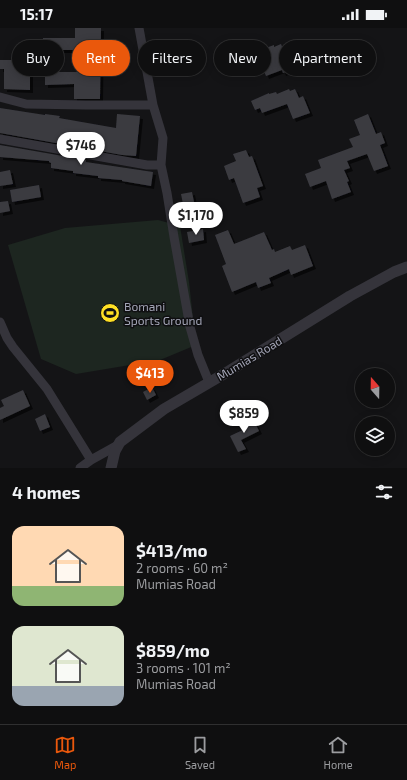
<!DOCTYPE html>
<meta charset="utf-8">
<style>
body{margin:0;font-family:"Exo 2",sans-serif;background:#181819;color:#f1f3f6;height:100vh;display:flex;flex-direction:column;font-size:15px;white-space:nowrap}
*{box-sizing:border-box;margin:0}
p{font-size:13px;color:#9b9c9f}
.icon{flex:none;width:22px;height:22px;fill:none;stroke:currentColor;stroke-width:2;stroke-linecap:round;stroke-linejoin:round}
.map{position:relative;height:440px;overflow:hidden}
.details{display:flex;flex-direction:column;background:#0f0f10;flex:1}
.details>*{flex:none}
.guide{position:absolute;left:12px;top:12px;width:383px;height:36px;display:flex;gap:8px}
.needle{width:26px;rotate:340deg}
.controls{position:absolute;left:355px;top:340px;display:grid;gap:8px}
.controls a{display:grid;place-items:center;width:40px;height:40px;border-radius:50%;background:#0f0f10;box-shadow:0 2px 10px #0003,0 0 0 1px #2f2f30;font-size:20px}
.price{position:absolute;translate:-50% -34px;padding:0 9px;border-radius:14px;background:#fff;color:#222;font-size:13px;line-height:26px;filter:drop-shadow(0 1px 2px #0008)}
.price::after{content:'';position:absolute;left:50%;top:24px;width:12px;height:9px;margin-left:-6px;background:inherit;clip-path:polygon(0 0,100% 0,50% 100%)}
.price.on{background:#ea580c;color:#fff}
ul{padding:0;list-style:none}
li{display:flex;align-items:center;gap:12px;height:100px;padding:0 12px}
li span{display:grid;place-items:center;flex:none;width:112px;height:80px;border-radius:12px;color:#555}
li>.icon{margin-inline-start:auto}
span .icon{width:48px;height:48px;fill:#fffc;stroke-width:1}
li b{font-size:17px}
h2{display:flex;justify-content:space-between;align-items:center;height:48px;padding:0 12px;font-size:17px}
.tag{padding:0 14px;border-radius:18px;background:#0f0f10;box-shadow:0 2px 10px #0003,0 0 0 1px #2f2f30;font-size:14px;line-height:36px}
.tag.on{background:#ea580c;color:#fff}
.status{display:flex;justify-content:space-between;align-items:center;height:28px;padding:0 20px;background:#0f0f10;direction:ltr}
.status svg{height:11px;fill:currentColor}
.menu{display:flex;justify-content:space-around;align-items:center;height:56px;border-top:1px solid #2f2f30;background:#0f0f10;font-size:11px;color:#9b9c9f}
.menu a{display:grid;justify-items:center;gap:2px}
.menu .on{color:#ea580c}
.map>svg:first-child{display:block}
</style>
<div class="status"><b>15:17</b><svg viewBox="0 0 49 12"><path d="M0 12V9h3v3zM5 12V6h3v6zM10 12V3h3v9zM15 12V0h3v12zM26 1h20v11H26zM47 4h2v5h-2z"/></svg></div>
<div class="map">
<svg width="407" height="440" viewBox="0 0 407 440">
<defs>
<filter id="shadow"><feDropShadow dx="3" dy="3" stdDeviation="0" flood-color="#0009"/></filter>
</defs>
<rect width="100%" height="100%" fill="#141416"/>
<path fill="#1d2620" d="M158 192 180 198 189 254 196 317 160 332 76 346 41 331 8 217 65 200Z"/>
<path fill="#3b3b41" filter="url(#shadow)" d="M75 0H101L100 71H74V56L45 57V44H77V28H76V22H43V10H75Z
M281 16 291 42 283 45 282 42 266 48 257 26 264 23 263 21 274 17V19Z
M0 32H30V62L4 61V41H0Z
M289 61 290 63 295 61 299 70 303 68 310 85 293 91 287 76 262 85 260 80 255 82 251 73 269 65V66L276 64 277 66Z
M0 80 45 87V86L60 88 59 90 116 100 117 86 140 88 136 128 122 127 0 105Z
M368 86 376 106 381 104 385 115 380 117 388 138 374 143 367 126 347 133 350 140 344 142 349 153 347 154 351 164 332 171 326 153 310 159 305 146 321 140 318 132 353 119 349 111 360 107 354 92Z
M0 117 86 132V134L153 144 151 158 122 153V152L98 150V148L73 145V143L51 140V135L49 134V133L0 129Z
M246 122 249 129 252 128 263 158 257 160 260 169 243 175 234 150 229 152 224 138 236 133 233 126Z
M10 142 13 156 0 158V144Z
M39 157 41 169 12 174 10 162Z
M192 164 194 174 183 176 181 166Z
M8 173 10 183 0 185V174Z
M189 183 191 194 180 196 178 185Z
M203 201 204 212 189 215 187 204Z
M228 202 234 216 264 204 272 222 274 221 275 224 290 218 292 222 305 217 313 238 291 247 289 241 269 250 271 255 258 260 256 254 232 264 222 238 226 236 215 207Z
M152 359 156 367 147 372 143 364Z
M23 362 30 378 0 392V380L4 378 1 372Z
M45 386 50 399 40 403 35 391Z
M251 387 259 403 241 412 246 421 238 424 230 408 249 399 244 391Z"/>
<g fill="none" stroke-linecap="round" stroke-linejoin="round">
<path stroke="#35343b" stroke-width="9" d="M139 0 153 77 163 110 161 137 167 165 174 209 190 299 198 327 209 354
M0 69 26 76 86 77H153
M0 111 147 137H161
M0 294 7 310 13 319 47 361 91 432
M80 440 91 432 118 417"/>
<path stroke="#35343b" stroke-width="11" d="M111 440 115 423 120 414 164 381 229 343 350 268 394 244 407 239"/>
</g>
<defs>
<g id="stadium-disc" transform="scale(1)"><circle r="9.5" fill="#fedf24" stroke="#0f0f11"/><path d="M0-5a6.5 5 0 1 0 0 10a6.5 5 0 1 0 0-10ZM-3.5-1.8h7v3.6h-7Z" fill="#111"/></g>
</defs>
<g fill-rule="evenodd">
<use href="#stadium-disc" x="110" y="285"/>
</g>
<g text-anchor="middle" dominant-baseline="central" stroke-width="3" stroke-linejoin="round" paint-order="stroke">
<g font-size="12" fill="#a4a6b7" stroke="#0f0f11" text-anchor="start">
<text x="124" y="278">Bomani<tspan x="124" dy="14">Sports Ground</tspan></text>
</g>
<g font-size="12" fill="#a4a6b7" stroke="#0f0f11">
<text transform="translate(249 330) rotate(-31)">Mumias Road</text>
</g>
</g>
</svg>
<div class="controls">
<a><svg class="needle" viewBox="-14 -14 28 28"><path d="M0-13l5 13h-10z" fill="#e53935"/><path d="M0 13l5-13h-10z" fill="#9b9c9f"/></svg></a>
<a><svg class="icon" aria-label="layers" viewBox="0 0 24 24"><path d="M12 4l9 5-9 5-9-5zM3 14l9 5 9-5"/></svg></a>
</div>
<b class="price" style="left:81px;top:138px">$746</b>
<b class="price" style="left:196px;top:208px">$1,170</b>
<b class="price on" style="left:150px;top:366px">$413</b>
<b class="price" style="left:244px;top:406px">$859</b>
<div class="guide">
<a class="tag">Buy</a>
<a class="tag on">Rent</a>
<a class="tag">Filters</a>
<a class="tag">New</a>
<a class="tag">Apartment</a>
</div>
</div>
<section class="details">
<h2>4 homes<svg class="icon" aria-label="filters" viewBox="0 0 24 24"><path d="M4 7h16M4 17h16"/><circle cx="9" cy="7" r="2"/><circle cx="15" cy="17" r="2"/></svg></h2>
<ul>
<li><span style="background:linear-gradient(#ffd9b3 75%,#8fb573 0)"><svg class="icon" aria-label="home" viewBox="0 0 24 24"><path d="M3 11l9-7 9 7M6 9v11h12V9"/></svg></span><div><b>$413/mo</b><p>2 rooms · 60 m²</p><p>Mumias Road</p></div></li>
<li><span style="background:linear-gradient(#dfe7d0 75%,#9aa5b1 0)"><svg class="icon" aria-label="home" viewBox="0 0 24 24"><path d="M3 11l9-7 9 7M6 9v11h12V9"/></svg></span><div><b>$859/mo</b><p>3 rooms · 101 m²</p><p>Mumias Road</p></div></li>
</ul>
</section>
<nav class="menu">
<a class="on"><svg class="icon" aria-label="map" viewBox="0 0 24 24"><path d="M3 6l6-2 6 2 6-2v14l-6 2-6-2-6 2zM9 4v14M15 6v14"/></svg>Map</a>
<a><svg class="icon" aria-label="saved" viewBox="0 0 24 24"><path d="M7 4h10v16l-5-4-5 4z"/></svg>Saved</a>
<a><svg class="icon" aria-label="home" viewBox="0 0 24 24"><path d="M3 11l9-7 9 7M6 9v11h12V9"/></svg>Home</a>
</nav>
